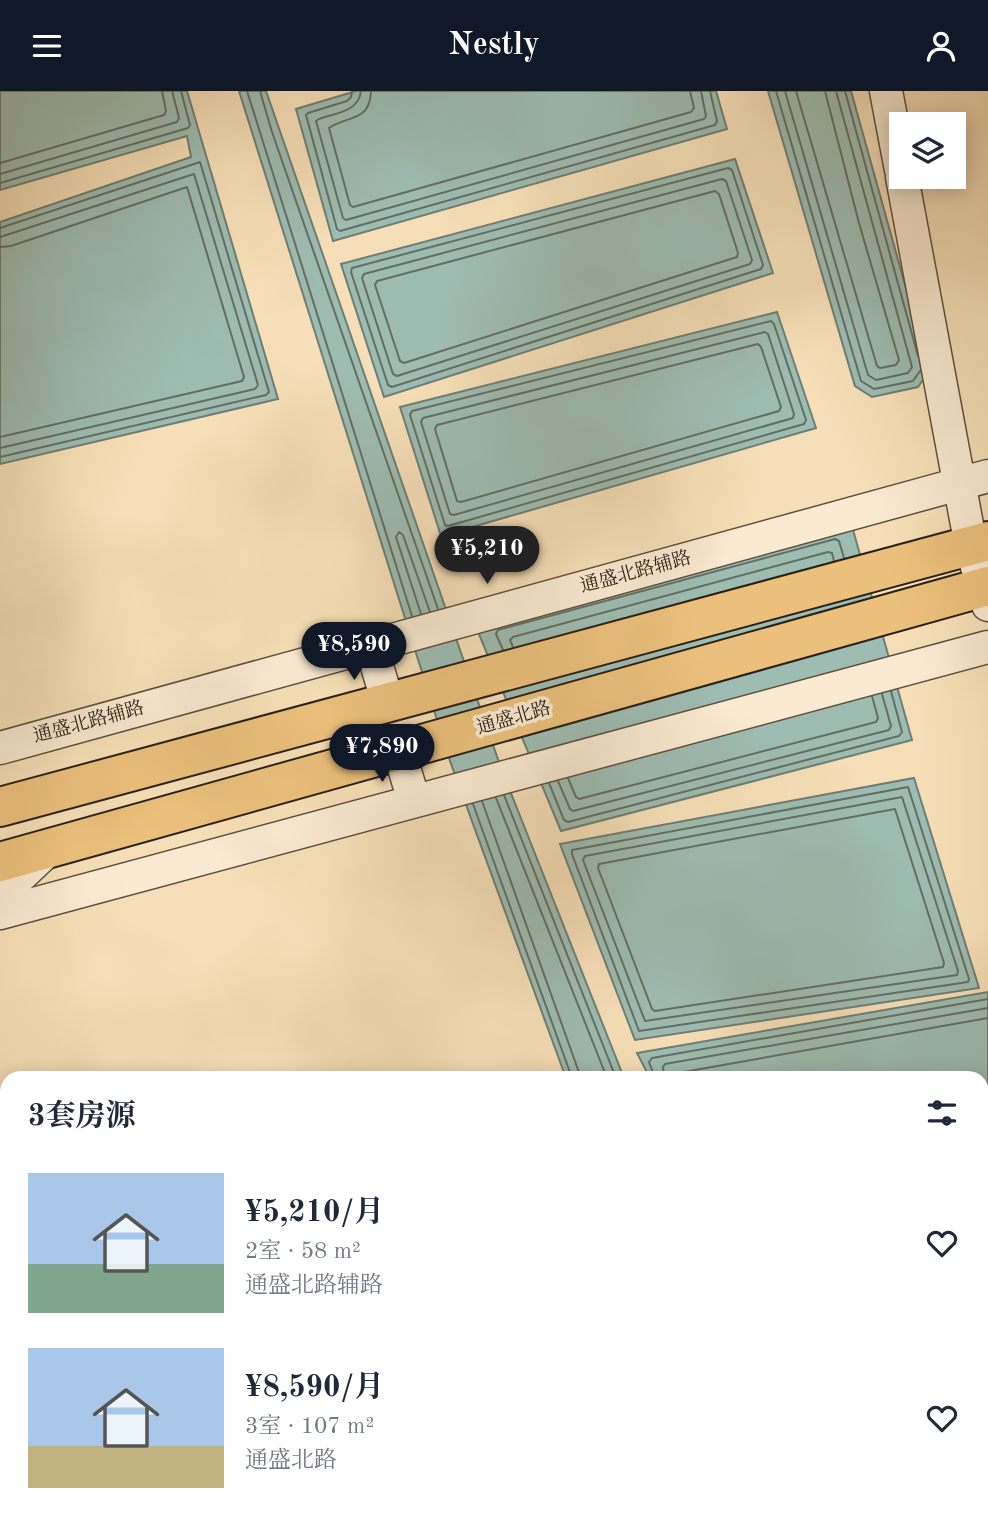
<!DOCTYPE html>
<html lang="zh">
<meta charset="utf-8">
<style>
body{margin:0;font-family:"Old Standard TT","Noto Serif SC",serif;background:#f6f6f7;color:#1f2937;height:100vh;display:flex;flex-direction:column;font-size:26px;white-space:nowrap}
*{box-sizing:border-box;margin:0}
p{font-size:23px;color:#747a83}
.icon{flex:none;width:38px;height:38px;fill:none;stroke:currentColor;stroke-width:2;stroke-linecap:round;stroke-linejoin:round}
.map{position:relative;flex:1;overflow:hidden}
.panel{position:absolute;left:0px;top:980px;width:989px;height:450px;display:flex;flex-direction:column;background:#fff;border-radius:21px 21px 0 0;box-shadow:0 4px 18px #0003}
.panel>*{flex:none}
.controls{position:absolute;left:889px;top:21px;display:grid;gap:14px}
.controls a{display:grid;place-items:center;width:77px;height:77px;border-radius:0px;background:#fff;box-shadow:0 4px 18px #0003;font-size:35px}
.price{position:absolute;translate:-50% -60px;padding:0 16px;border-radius:24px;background:#111827;color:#fff;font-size:23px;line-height:46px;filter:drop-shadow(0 2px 4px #0008)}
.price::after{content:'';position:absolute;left:50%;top:42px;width:21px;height:16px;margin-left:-10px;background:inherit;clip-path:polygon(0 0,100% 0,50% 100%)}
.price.selected{background:#222;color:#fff}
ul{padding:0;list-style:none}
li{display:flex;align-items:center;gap:21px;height:175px;padding:0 28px}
li span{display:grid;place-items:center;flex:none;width:196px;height:140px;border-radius:0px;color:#555}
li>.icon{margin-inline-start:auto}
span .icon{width:84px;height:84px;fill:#fffc;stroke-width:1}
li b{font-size:30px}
h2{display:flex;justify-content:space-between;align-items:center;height:84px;padding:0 28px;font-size:30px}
header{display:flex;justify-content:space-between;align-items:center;height:91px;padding:0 28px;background:#111827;color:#fff;font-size:32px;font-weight:800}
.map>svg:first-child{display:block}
</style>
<header><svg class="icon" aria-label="menu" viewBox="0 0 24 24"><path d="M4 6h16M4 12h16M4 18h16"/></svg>Nestly<svg class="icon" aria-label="person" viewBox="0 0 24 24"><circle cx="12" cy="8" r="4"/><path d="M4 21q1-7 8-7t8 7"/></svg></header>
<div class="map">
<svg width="988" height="1429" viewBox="0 0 988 1429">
<rect width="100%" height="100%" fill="#f6dfb8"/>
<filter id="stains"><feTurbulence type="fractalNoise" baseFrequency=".00286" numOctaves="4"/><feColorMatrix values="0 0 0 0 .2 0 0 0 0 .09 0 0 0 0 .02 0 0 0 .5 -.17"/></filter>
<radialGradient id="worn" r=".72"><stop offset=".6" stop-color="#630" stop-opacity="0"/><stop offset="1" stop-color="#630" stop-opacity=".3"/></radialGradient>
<path fill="#9dbcb2" stroke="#6f7e74" stroke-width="2" d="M0 0H187L278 308 0 373V131L191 66 187 45 0 99Z
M239 0H266L501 677 624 987H566L450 670Z
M356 0H716L727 38 333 150 296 18Z
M768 0H851L929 280 918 296 872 306 855 295Z
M735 68 773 182 384 306 341 173Z
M777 221 816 337 441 445 400 316Z
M850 428 912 649 561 740 473 529Z
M914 687 979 897 635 949 560 753Z
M988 901V1031L982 1032V987H650L637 962Z
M988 1046V1398L982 1399V1047Z
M988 1411V1429H840L892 1423H982V1412Z
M737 1423H796L799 1429H739Z"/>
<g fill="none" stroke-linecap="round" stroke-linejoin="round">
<path stroke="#646e64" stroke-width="2" d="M247 0 412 525
M260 0 272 41 438 518
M352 0 351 6 347 10 308 22 306 24 337 138 340 140 715 34 717 30 710 0
M361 0C359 21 335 22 319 28L316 30 343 127 346 129 704 28 706 25 701 0
M371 0C370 32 347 24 329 37L350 114 353 116 691 21 694 17 690 0
M776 0 861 290 874 298 913 290 920 280
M785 0 868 284 876 289 908 282 912 276 836 0
M796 0 877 275 880 277 896 274 899 269 859 132 825 0
M845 0 918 265
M0 72 164 24 166 20 162 0
M728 77 732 79 763 174 761 178 392 296 388 294 351 181 352 177Z
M0 83 177 31 179 27 172 0
M722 88 726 90 752 169 750 173 397 285 393 283 362 187 364 183Z
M0 92 188 37 190 34 181 0
M715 100 719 103 738 162 737 166 404 272 400 270 375 194 377 190Z
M0 137 200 71 269 301 266 304 0 366
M0 146 194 83 258 294 255 298 0 357
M0 156 11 155 187 96 244 286 242 290 0 346
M771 230 774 233 806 329 804 333 448 435 445 434 410 324 412 320Z
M765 241 768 243 794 323 793 327 454 424 450 423 421 331 423 327Z
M758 253 761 256 781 316 779 320 461 411 457 410 435 338 437 334Z
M421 523 396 446 399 441 403 444 430 521
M513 556 510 549 513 546 828 461 832 462 834 470
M503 559 496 543 498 539 835 448 839 450 844 467
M568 687 576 706 579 708 876 631 878 627 872 605
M558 690 570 718 573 720 889 639 891 635 882 603
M549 692 564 729 568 731 899 645 902 641 891 600
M908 696 969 888 968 891 639 940 572 763V759Z
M504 704 616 987
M902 706 958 880 957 884 645 930 583 769 585 765Z
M496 707 607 987
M482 710 581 987
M473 713 572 987
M895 718 944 872 943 876 655 920 652 918 598 777 599 773Z
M655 987 649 971 652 967 988 908
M664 987 663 976 665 973 988 917
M675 987 678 982 988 927"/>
<g stroke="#5e503f" stroke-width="35">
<path id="minor" d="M886 0 901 79
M902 86 971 455 988 514
M371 555 388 612
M0 657 988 385
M399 660 414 710
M0 804 50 757
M0 822 988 556"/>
</g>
<g stroke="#2b2117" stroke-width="42">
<path id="major" d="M0 716 988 450
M0 771 988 495"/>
</g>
<use href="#minor" stroke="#f9ead1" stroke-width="32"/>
<use href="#major" stroke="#ebc07c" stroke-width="38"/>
</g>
<g text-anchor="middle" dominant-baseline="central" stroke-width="7" stroke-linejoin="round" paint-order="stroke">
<g font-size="19" fill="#2b2117" stroke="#f9ead1">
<text transform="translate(636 482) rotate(-15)">通盛北路辅路</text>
<text transform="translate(514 628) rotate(-16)">通盛北路</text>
<text transform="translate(89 632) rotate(-15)">通盛北路辅路</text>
</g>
</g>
<rect width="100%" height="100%" filter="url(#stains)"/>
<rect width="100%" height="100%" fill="url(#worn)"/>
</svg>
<div class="controls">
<a><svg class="icon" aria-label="layers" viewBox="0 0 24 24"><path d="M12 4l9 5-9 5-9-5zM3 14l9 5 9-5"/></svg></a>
</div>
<b class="price selected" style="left:487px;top:495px">¥5,210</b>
<b class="price" style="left:354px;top:591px">¥8,590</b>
<b class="price" style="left:382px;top:693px">¥7,890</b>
<section class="panel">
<h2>3套房源<svg class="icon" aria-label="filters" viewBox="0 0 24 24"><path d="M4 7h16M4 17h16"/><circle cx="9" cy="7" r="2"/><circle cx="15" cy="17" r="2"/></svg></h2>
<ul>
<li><span style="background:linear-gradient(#a9c7e8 65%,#7fa58c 0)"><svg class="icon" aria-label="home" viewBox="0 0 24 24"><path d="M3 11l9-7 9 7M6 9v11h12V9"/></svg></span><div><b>¥5,210/月</b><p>2室 · 58 m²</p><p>通盛北路辅路</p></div><svg class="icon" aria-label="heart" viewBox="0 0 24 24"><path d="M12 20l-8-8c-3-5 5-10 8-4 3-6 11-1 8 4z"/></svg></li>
<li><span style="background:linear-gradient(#a9c7e8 70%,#c2b280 0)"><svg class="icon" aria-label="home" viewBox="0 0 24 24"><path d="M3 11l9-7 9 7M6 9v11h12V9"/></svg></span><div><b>¥8,590/月</b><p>3室 · 107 m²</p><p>通盛北路</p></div><svg class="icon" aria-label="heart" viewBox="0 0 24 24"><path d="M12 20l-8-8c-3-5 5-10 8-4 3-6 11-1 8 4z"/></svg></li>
</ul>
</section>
</div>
